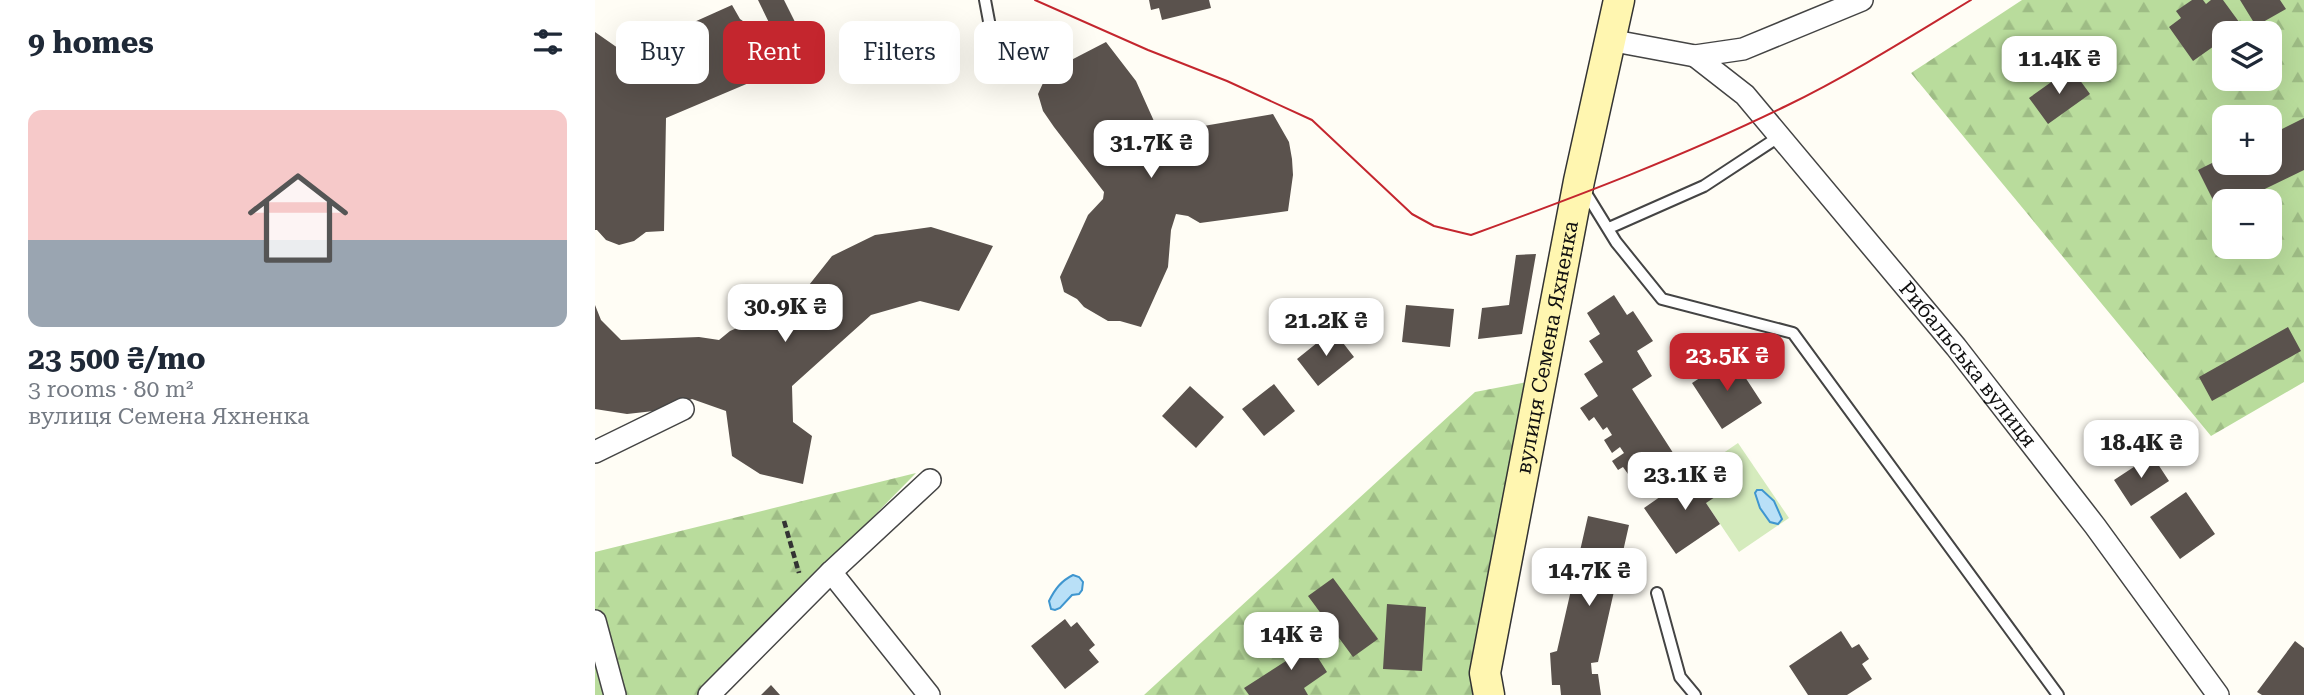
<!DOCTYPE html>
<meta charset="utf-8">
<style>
body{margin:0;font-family:"Roboto Serif",serif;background:#f2f2f3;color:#1f2937;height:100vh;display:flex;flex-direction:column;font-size:26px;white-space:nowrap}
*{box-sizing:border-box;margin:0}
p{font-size:23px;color:#747a83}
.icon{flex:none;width:38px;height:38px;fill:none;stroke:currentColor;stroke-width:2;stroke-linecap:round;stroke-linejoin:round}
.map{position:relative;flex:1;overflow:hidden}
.details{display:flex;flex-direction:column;background:#fff;width:595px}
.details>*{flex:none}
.banner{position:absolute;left:21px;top:21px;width:665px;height:63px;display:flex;gap:14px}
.buttons{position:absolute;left:1617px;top:21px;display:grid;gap:14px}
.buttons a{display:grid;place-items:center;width:70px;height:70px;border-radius:14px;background:#fff;box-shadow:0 7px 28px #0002;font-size:35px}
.price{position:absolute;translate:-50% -60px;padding:0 16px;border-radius:14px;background:#fff;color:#222;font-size:23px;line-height:46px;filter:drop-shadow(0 2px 4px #0008)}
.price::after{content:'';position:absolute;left:50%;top:42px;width:21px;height:16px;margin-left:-10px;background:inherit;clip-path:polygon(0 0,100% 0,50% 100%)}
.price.active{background:#c4262e;color:#fff}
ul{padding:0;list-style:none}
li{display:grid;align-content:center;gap:14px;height:371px;padding:0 28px}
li+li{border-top:2px solid #e0e1e3}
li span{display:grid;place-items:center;height:217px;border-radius:14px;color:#555}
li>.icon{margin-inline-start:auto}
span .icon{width:126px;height:126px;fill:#fffc;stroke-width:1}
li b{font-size:30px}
h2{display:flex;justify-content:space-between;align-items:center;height:84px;padding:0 28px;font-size:30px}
.chip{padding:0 24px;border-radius:14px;background:#fff;box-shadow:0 7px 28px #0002;font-size:24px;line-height:63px}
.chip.active{background:#c4262e;color:#fff}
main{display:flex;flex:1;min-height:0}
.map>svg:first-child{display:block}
</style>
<main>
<section class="details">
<h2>9 homes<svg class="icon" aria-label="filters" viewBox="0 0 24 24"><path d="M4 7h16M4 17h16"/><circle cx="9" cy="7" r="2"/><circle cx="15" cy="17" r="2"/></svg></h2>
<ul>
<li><span style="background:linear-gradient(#f6c9c9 60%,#9aa5b1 0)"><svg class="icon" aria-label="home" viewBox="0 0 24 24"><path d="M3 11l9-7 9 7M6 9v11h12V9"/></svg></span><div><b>23 500 ₴/mo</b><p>3 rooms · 80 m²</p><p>вулиця Семена Яхненка</p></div></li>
</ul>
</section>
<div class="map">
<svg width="1709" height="695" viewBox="0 0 1709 695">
<defs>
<pattern id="forest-firs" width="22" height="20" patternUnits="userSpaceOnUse" patternTransform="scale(1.75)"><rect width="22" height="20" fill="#b9dc9c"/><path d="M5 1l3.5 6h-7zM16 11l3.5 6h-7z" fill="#9ebc85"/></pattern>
</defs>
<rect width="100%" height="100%" fill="#fffdf5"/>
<path fill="url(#forest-firs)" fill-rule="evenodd" d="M1427 0H1709V382L1616 436 1316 73ZM1629 33H1675V79H1629ZM1629 117H1675V163H1629ZM1629 201H1675V247H1629Z
M937 381 884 695H549L880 392Z
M321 473 103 695H0V552Z"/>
<path fill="#d5ebbd" d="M1143 443 1194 518 1144 552 1111 503 1105 469Z"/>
<path fill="#b9e0f7" stroke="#3f96cf" stroke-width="2" d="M1162 490H1167L1179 501 1187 519 1183 524 1175 522 1165 508 1160 493Z
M478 575 484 577 488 582 487 590 484 594 477 595 465 608 460 610 456 609 454 601C460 589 466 581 478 575Z"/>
<path fill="#5a524d" d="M163 0H189L202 26 181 37Z
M554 0H614L616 8 567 20 564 8 556 10Z
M1597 0H1608L1611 4 1616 0H1628L1647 26 1637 33H1629V39L1598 61 1574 27 1586 18 1581 11Z
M1645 0H1685L1691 9 1661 26Z
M137 5 145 19 158 28 164 36 162 60 168 77 71 118 69 231 51 232 39 241 24 245 11 240 2 230H0V32L30 53Z
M511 42 541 81 567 139 585 144 591 129 678 114 694 142 697 159 698 175 693 211 605 223 593 216 581 214 576 230 573 267 546 327 525 321H513L489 307 482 299 469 292 465 277 493 215 508 199 509 192 459 127 448 111 443 94 453 72Z
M1476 68 1495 94 1453 124 1434 98Z
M1709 118V170L1645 201H1629V209L1624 212 1603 170 1629 157V163H1675V135Z
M336 227 398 246 364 311 325 301 276 315 197 386 198 422 217 436 208 484 165 474 137 456 131 411 97 399 68 410 32 414 0 409V305L6 320 26 340 104 337 124 340 135 331 151 324 182 320 199 304 237 256 280 235Z
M941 254 927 334 883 339 887 308 914 305 921 255Z
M1019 295 1032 315 1038 311 1058 341 1042 351 1057 376 1037 389 1082 459 1045 483 1042 478 1038 481 1028 467 1023 470 1017 461 1029 453 1025 447 1017 453 1009 440 1017 435 1012 427 1008 430 999 417 994 421 985 408 1003 396 989 374 1008 362 994 341 1005 334 992 313Z
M811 305 859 309 855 347 807 342Z
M1693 327 1706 351 1617 401 1604 377Z
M738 330 759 357 723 386 702 359Z
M1137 357 1167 403 1127 429 1097 383Z
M679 384 700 411 669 436 647 409Z
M595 386 629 417 601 448 567 416Z
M1557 455 1574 481 1536 506 1519 480Z
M1105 469 1123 495 1111 503 1125 524 1081 554 1049 508Z
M1591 492 1620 534 1585 559 1555 517Z
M993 516 1034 525 1003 662 996 663 997 674H1003L1006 695H966L965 685H957L955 653 962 651Z
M738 578 783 639 758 657 713 596Z
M792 604 831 607 827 671 788 669Z
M470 619 476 627 482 622 500 645 494 650 504 662 470 689 436 646Z
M1246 631 1257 648 1264 644 1274 659 1267 664 1277 679 1252 695H1213L1194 666Z
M708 634 732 672 709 688 713 695H654L649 688 694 659 687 648Z
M1700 641 1709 648V695H1667L1662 692Z
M176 685 185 695H166Z"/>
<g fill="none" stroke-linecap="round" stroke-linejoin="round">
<g stroke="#444" stroke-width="14">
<path id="lane" d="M390 0 403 69
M989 190 1021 242 1067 299 1198 333 1463 695
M1014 228 1109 186 1185 136
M1062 593 1085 677 1100 695"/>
</g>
<g stroke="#444" stroke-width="24">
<g id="street">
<path d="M1014 40 1100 56 1148 49 1267 0"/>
<path id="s1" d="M1100 56 1150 95 1361 347 1500 526 1623 695"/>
<path d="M0 452 88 409"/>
<path d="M236 572 334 695"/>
<path d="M0 621 20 695"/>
<path d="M114 695 236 572 335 480"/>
</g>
</g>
<g stroke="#333" stroke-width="33">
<g id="secondary">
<path id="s2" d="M894 695 890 673 984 181 1024 0"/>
</g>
</g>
<path stroke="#333" stroke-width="4.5" stroke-dasharray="7 3.5" stroke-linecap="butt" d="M189 521 204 573"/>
<use href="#lane" stroke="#fff" stroke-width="10"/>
<use href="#street" stroke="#fff" stroke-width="21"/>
<use href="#secondary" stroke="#fff6b0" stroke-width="30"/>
<path stroke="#c4262e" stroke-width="2" d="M440 0 553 50 632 81 717 120 817 214 839 226 876 235C983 196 1089 156 1191 106 1255 75 1315 37 1376 0"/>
</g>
<g text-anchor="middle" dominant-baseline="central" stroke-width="7" stroke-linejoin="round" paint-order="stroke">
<g font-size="21" fill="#111" stroke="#fff">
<text stroke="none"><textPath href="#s2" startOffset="354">вулиця Семена Яхненка</textPath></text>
<text stroke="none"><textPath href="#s1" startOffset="413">Рибальська вулиця</textPath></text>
</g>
</g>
</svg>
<div class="buttons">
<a><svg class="icon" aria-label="layers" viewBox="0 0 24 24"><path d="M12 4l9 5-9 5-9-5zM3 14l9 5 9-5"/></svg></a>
<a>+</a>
<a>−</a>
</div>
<b class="price" style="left:1464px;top:96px">11.4K ₴</b>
<b class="price" style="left:556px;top:180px">31.7K ₴</b>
<b class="price" style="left:190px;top:344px">30.9K ₴</b>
<b class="price" style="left:731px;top:358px">21.2K ₴</b>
<b class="price active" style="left:1132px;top:393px">23.5K ₴</b>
<b class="price" style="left:1546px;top:480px">18.4K ₴</b>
<b class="price" style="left:1090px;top:512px">23.1K ₴</b>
<b class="price" style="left:994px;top:608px">14.7K ₴</b>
<b class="price" style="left:696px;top:672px">14K ₴</b>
<div class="banner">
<a class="chip">Buy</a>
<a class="chip active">Rent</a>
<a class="chip">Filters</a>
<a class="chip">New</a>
</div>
</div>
</main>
